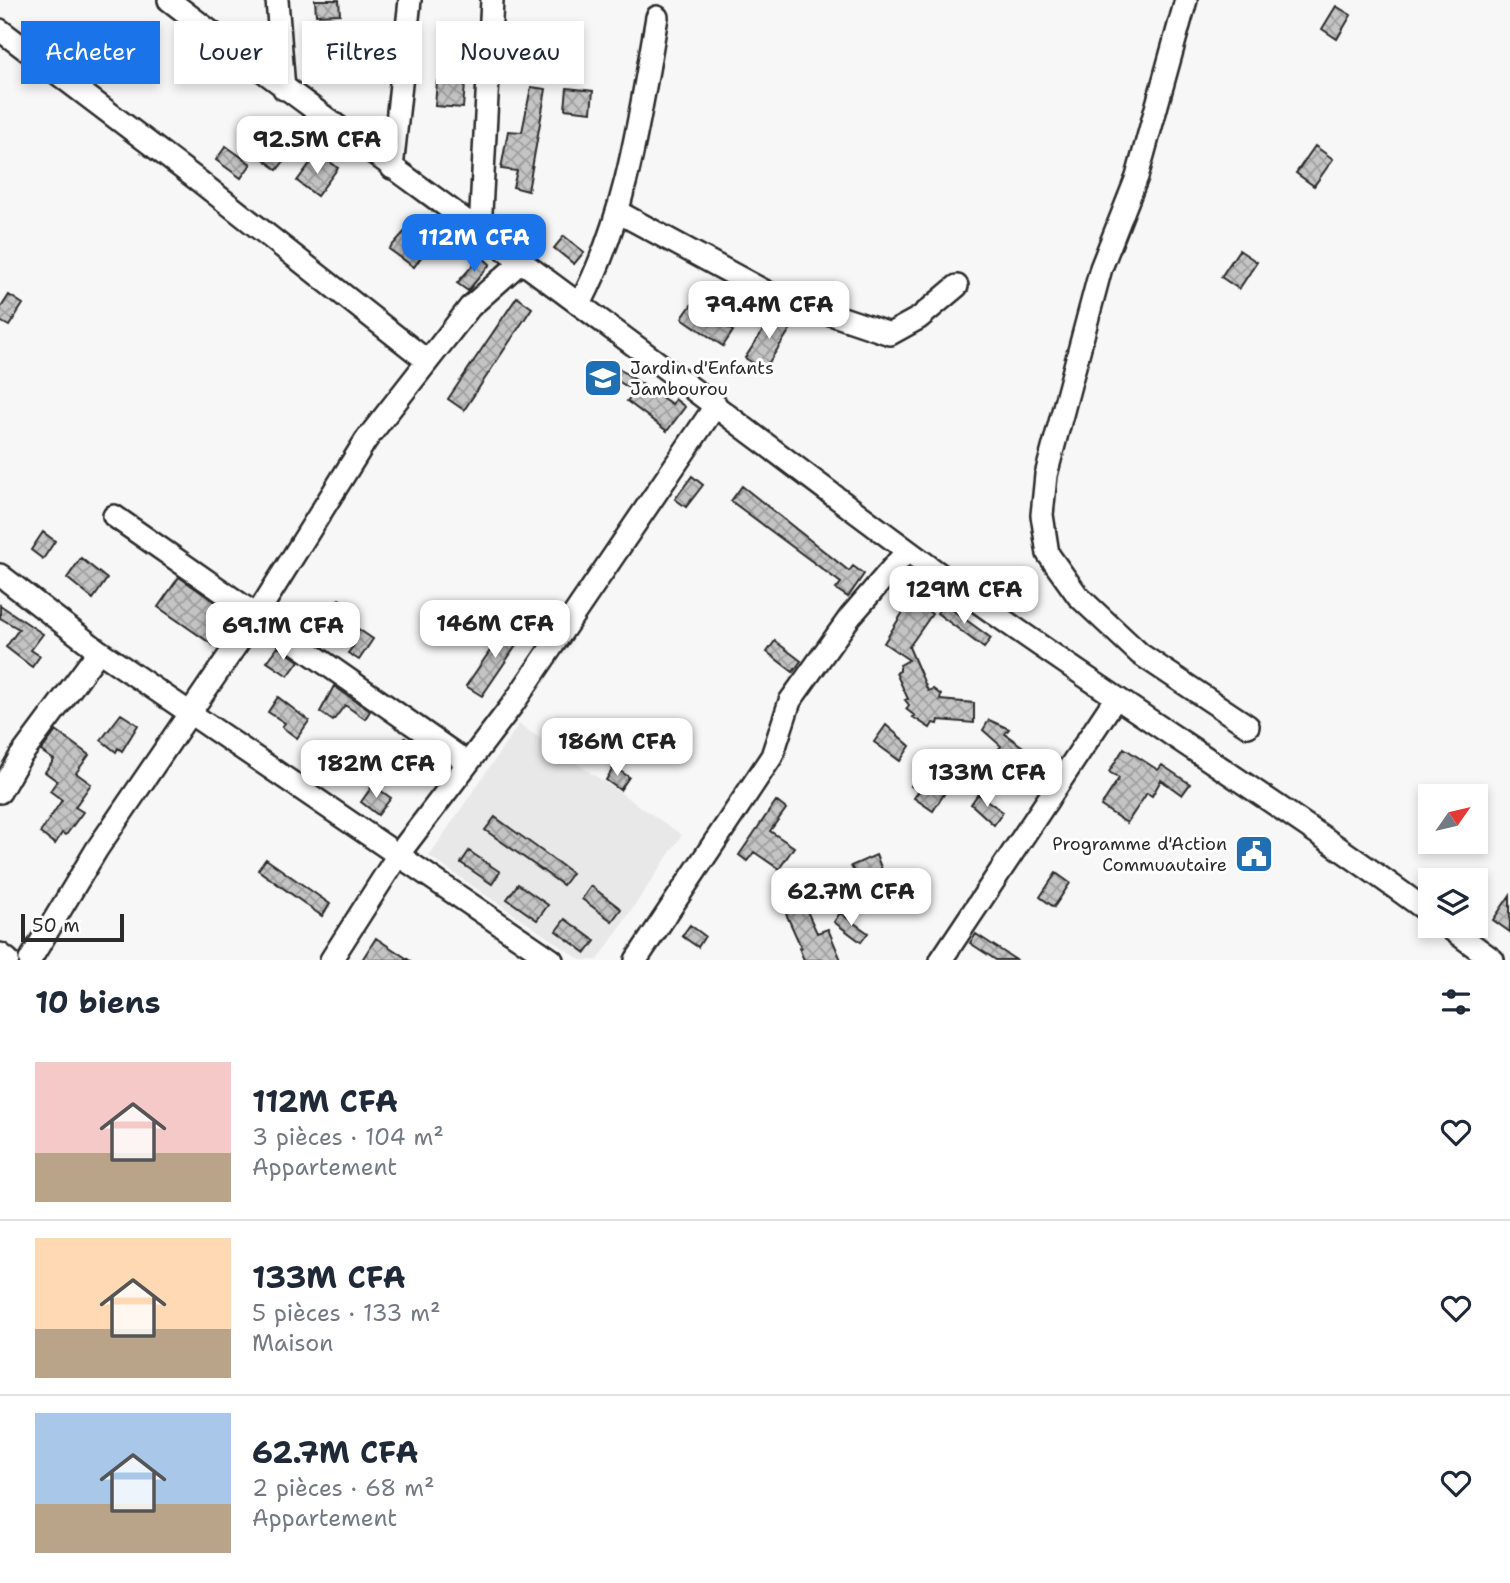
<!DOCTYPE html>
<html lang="fr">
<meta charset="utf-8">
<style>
body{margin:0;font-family:"Shantell Sans",sans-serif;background:#f6f6f7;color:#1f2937;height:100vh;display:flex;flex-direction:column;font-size:26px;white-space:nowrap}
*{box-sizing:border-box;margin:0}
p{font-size:23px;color:#747a83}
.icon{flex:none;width:38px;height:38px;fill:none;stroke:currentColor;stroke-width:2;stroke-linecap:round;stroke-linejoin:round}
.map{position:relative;height:960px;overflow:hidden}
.panel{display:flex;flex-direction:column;background:#fff;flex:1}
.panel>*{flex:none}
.guide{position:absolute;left:21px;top:21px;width:700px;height:63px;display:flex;gap:14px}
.needle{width:46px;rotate:56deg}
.tools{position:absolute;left:1418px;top:784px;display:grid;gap:14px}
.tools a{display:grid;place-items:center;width:70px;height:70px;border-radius:0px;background:#fff;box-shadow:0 4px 10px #0003;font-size:35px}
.scale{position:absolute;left:21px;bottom:18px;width:103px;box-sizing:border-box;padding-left:7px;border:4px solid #2b2b2b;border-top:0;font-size:19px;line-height:24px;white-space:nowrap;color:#2b2b2b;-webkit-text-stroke:5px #fff;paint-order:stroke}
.price{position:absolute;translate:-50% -60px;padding:0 16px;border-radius:14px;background:#fff;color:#222;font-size:23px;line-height:46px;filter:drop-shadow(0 2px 4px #0008)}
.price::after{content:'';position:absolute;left:50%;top:42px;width:21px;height:16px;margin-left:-10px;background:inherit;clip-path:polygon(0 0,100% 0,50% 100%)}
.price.on{background:#1a73e8;color:#fff}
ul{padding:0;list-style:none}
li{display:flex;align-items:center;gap:21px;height:175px;padding:0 35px}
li+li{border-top:2px solid #e0e1e3}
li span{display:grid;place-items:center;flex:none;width:196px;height:140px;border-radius:0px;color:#555}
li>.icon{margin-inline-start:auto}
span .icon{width:84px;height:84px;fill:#fffc;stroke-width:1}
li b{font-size:30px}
h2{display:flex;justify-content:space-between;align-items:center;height:84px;padding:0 35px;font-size:30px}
.tag{padding:0 24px;border-radius:0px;background:#fff;box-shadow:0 4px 10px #0003;font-size:24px;line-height:63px}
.tag.on{background:#1a73e8;color:#fff}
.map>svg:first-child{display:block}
</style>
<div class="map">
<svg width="1510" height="960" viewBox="0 0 1510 960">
<defs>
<pattern id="building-cross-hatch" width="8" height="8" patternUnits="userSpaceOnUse" patternTransform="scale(1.75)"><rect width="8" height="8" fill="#c4c4c4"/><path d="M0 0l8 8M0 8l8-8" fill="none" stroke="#9f9f9f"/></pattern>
</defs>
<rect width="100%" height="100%" fill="#f7f7f7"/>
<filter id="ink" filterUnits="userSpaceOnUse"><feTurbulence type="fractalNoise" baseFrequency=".0143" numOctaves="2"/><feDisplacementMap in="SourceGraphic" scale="14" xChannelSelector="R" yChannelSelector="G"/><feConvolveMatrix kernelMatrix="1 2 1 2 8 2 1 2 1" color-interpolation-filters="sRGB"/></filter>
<g filter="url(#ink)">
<path fill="#e8e8e8" d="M519 724 682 835 598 960H581L429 856Z"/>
<path fill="url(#building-cross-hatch)" stroke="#2b2b2b" stroke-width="2" d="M315 0H339L340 14 316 15Z
M1336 6 1351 15 1337 39 1322 29Z
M437 81 465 84 463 108 435 106Z
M531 87 546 89 528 191 513 187 517 171 501 169 508 131 522 132Z
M567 88 593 91 591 112 565 109Z
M226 146 251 164 241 178 216 160Z
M266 146 284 161 277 170 259 155Z
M1315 146 1333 159 1314 186 1296 173Z
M325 158 338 168 317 196 297 181 311 162 318 167Z
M413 222 430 234 422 245 427 249 414 267 389 249Z
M564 236 584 252 574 264 554 248Z
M1239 250 1257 262 1239 289 1221 277Z
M481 256 490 264 468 291 457 283Z
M9 295 23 304 9 326 0 321V309Z
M517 297 532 308 464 410 448 399Z
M692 304 733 331 723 346 682 318Z
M775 312 793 325 764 370 745 358Z
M618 368 672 404 675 399 685 407 667 431 627 401 635 392 612 377Z
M692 476 703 485 686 507 675 499Z
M742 486 849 571 853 566 864 574 848 597 836 589 841 583 731 501Z
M43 532 55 541 43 559 31 550Z
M81 558 107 579 93 599 67 578Z
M179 577 225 609 216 622 225 627 213 645 158 607Z
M339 599 359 613 351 624 373 639 359 660 348 653 354 645 332 629 321 645 292 622 299 612 307 618 315 606 327 615Z
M913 601 932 614 909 647 928 691 933 689 941 695 940 700 974 703V723L939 720 938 724 933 723 930 728 913 717 915 716 906 709 909 705 905 700 908 699 896 673 900 671V665L909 660 884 643 908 604Z
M944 604 991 638 984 648 937 613Z
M0 605 43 634 31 650 40 656 32 667 6 647 19 629 0 618Z
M509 623 524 634 482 696 466 686Z
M775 641 801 661 793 672 767 652Z
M278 647 299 661 288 676 267 662Z
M334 686 370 711 365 719 345 705 333 721 320 712Z
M278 697 309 721 297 738 282 727 285 723 268 712Z
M121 714 138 725 122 751 118 748 116 752 101 740Z
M989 720 1009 729 1005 734 1023 747 1019 752 1035 764 1028 773 997 751 1001 746 983 730Z
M886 725 910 746 900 761 874 742Z
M56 731 89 755 76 773 91 784 75 807 83 812 66 835 62 833 55 844 40 833 62 800 50 791 57 781 45 772 54 760 41 751Z
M405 738 437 760 422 778 395 755Z
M1124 748 1158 770 1162 765 1190 784 1182 795 1161 780 1152 796 1147 793 1127 823 1101 806 1119 778 1109 772Z
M614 767 629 777 620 790 606 780Z
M919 774 946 791 933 811 914 798 919 791 911 786Z
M373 785 391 798 378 815 361 802Z
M978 794 1003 812 994 825 971 804Z
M776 801 786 809 770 831 794 847 779 869 754 852 747 861 739 855Z
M495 817 572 873 563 885 485 830Z
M469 851 500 872 492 884 461 863Z
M876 855 885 877 854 891 850 881 857 878 851 866Z
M266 859 330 904 322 916 258 870Z
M1056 873 1070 883 1054 907 1040 897Z
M518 884 548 905 537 920 507 899Z
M591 886 621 909 612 921 582 899Z
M1510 895V932L1493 920Z
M807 896 812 906 806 909 817 933 828 929 841 960H804L799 948 801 947 783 907Z
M840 913 868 933 861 942 834 922Z
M565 919 595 941 586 953 556 931Z
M690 925 705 936 698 947 682 936Z
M976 934 1016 960H996L970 943Z
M376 938 409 960H362Z"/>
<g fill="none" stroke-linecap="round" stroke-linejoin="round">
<g stroke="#2b2b2b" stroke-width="26">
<path id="minor" d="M169 0C316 113 467 220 615 331 741 424 864 521 992 612 1136 714 1287 808 1430 913
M277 0 284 89
M1186 0 1137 177 1101 268 1046 475 1042 515 1048 554 1078 596 1140 654 1248 726
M0 30 199 181 426 360
M392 168 410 0
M618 212 768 293 890 334 919 318 957 286
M480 231 492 0
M580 304C627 215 640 115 657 17
M114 516 468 763
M0 575 99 651 552 960
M0 792 20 757 99 651
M1447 926 1493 960
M0 954 8 960
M30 960 97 849 256 616 366 440 470 307 522 261
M331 960 398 855 513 704 716 405
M636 960 772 756 790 701 850 617 907 551
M941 960 1115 699"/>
</g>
<use href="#minor" stroke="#fff" stroke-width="21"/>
</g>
</g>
<defs>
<g id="school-square" transform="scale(2.0125)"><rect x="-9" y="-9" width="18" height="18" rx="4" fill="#1f6fb2" stroke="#fff"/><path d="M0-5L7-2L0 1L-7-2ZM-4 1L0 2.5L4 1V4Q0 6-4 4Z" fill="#fff"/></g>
<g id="civic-square" transform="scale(2.0125)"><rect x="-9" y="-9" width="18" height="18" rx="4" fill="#1f6fb2" stroke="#fff"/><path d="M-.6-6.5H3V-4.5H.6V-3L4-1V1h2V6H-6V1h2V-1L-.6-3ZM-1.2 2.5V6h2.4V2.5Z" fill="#fff"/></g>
</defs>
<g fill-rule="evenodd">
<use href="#school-square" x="603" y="378"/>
<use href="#civic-square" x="1254" y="854"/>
</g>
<g text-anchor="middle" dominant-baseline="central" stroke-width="6" stroke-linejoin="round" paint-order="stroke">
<g font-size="18" fill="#2b2b2b" stroke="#fff" text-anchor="start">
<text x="630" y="368">Jardin d'Enfants<tspan x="630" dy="21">Jambourou</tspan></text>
<text x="1227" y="844" text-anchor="end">Programme d'Action<tspan x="1227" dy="21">Commuautaire</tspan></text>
</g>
</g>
</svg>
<div class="tools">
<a><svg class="needle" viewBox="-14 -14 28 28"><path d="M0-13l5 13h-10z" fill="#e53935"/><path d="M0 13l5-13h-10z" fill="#747a83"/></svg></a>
<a><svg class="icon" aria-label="layers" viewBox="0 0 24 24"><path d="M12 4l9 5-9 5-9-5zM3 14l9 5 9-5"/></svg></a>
</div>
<div class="scale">50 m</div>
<b class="price" style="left:317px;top:176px">92.5M CFA</b>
<b class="price on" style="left:474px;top:274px">112M CFA</b>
<b class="price" style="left:769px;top:341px">79.4M CFA</b>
<b class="price" style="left:964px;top:626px">129M CFA</b>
<b class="price" style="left:495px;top:660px">146M CFA</b>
<b class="price" style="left:283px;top:662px">69.1M CFA</b>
<b class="price" style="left:617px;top:778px">186M CFA</b>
<b class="price" style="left:376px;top:800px">182M CFA</b>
<b class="price" style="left:987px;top:809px">133M CFA</b>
<b class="price" style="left:851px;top:928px">62.7M CFA</b>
<div class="guide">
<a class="tag on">Acheter</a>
<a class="tag">Louer</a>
<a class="tag">Filtres</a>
<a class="tag">Nouveau</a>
</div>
</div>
<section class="panel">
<h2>10 biens<svg class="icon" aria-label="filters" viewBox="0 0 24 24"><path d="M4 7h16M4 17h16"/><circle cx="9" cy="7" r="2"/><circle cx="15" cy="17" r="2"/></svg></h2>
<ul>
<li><span style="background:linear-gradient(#f6c9c9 65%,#b9a48a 0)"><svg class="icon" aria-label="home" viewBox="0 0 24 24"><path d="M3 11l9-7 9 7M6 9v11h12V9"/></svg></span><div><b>112M CFA</b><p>3 pièces · 104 m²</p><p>Appartement</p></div><svg class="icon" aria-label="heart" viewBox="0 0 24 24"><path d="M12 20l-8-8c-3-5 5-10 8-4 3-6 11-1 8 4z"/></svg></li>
<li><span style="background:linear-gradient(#ffd9b3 65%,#b9a48a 0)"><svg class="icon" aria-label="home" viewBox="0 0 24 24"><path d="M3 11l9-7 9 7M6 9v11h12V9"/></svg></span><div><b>133M CFA</b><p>5 pièces · 133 m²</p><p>Maison</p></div><svg class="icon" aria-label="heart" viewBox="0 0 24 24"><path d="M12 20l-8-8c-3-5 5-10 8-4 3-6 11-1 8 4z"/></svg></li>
<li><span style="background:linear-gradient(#a9c7e8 65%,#b9a48a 0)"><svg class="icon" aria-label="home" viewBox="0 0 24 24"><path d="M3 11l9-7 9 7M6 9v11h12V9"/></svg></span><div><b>62.7M CFA</b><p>2 pièces · 68 m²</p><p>Appartement</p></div><svg class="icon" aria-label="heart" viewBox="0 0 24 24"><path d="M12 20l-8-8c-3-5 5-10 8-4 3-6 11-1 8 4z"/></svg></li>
</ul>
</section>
